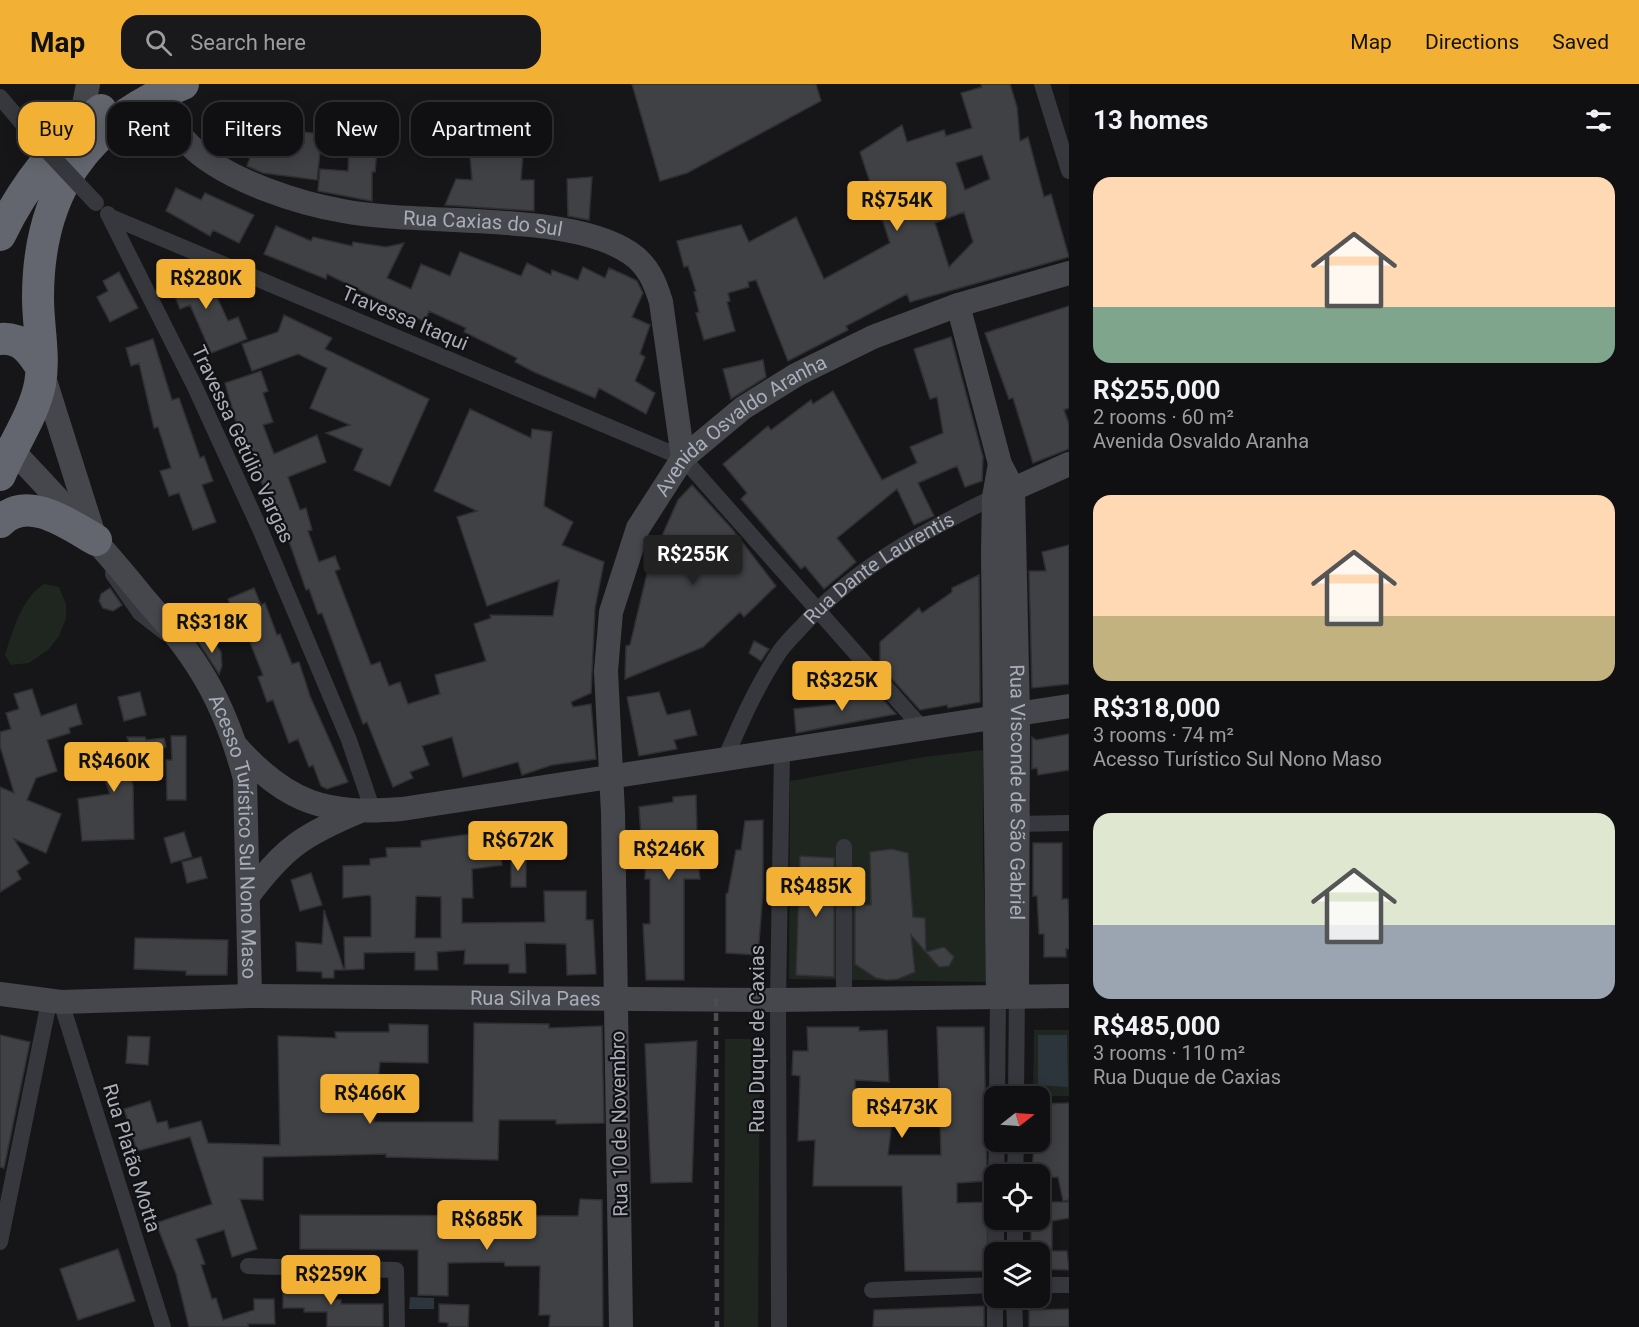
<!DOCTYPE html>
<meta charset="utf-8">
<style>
body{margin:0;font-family:Roboto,sans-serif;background:#19191b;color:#f1f3f6;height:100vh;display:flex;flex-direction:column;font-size:22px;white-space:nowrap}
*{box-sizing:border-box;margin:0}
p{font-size:20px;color:#9c9d9f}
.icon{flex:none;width:33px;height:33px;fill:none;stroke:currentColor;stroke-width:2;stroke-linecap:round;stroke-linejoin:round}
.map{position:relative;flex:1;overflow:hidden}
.side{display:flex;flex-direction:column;background:#101012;width:570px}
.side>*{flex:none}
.top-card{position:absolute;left:18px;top:18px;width:570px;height:54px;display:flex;gap:12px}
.needle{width:39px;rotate:73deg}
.fabs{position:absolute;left:984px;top:1002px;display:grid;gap:12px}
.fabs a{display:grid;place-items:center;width:66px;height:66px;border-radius:12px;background:#101012;box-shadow:0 3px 15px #0003,0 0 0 2px #303032;font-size:30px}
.price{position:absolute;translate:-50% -51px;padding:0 14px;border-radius:6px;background:#f2b134;color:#111;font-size:20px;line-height:39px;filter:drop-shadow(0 2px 3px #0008)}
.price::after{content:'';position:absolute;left:50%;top:36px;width:18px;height:14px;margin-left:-9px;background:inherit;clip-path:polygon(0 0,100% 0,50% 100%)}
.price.current{background:#222;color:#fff}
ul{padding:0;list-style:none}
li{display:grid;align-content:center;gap:12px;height:318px;padding:0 24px}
li span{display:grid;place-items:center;height:186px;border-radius:18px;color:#555}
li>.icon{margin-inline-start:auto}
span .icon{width:108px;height:108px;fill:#fffc;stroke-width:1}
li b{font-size:26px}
h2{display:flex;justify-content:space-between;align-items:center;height:72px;padding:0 24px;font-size:26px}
.pill{padding:0 21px;border-radius:18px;background:#101012;box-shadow:0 3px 15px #0003,0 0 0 2px #303032;font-size:21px;line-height:54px}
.pill.current{background:#f2b134;color:#111}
header{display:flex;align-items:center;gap:36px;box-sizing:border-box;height:84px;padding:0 30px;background:#f2b134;color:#111}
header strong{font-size:28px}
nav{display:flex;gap:33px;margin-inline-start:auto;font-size:21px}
.search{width:420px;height:54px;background:#19191b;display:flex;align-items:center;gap:15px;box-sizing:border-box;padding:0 21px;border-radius:18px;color:#9c9d9f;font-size:22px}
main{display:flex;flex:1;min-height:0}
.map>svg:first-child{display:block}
</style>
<header>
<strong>Map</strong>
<div class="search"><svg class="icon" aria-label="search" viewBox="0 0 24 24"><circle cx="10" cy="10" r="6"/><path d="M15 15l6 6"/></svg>Search here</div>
<nav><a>Map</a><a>Directions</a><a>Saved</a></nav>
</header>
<main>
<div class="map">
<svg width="1069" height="1243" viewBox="0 0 1069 1243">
<rect width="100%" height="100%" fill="#161618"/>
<path fill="#1e261f" d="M44 500 59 503 66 520V535L59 552 49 565 29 579 11 581 5 571C13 546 21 515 44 500Z
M983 666V779L988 898 789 895 790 697 924 673Z
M1034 946H1069V1012H1033Z
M725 955H760L758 1243H724Z"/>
<path fill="#2c353c" d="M1038 951H1067L1068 1003 1038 1001Z
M410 1213 434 1214V1225H409Z"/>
<path fill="#404145" stroke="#303034" stroke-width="1.5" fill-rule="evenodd" d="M632 0H816L821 17 687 89 660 97Z
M981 0H1010L1017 23 1020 57 1028 53 1044 113 1051 110 1069 173 910 218 907 210 846 242 848 246 788 277 756 196 748 198 749 203 728 209 730 217 727 218 735 247 704 256 696 229 699 228 694 208 696 207 688 182 684 183 677 157 741 141 749 158 796 133 824 195 890 159 860 68 902 41 907 58 944 46 946 52 972 44 961 9 982 3ZM982 71 990 95 965 106 956 79ZM964 128 973 158 949 183 935 139Z
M518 21 524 56 521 96H534V127L445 121 456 95 472 96 469 61 435 62V37L453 34 454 39 488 34 486 25Z
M350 40 379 44 375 88H372V117L318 107 320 85 348 87Z
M304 48 322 50 317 96 263 89 247 82 254 62 274 69 277 57 298 62V59H304Z
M592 93 589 136 568 132 567 95Z
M176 104 201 116 205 109 254 131 239 159 213 146 210 152 166 127Z
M276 142 311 157 313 153 352 162 353 158 386 163 404 159 387 194 411 205 421 180 450 192 460 168 521 192 527 179 551 191 552 186 578 196 583 183 605 194 609 184 627 192 637 197 643 209 632 233 650 241 640 270 645 273 635 297 655 309 646 330 599 304 595 314 534 288 515 278 517 274 464 248 466 244 429 227 425 238 327 190 326 195 264 170Z
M180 184 211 200 228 237 238 233 247 255 211 269 190 221 180 225 166 189Z
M119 188 138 224 110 238 97 213 108 207 103 197Z
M1069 222V324L1064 326 1069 340V365L1033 379 1013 314 1009 315 985 249Z
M284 231 332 254 325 265 429 315 390 402 354 386 363 365 326 349 350 341 310 324 327 284 298 270 252 287 242 260 278 248Z
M951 253 983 373 982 397 965 403 957 382 918 399 934 432 914 441 897 405 837 454 856 478 824 505 805 482 801 485 741 415 747 409 723 380 768 342 771 346 811 316 813 320 833 307 882 396 917 379 910 363 943 349 937 313 930 315 914 265Z
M153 255 172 316 179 314 200 374 204 372 213 397 202 401 216 438 193 446 179 409 169 412 160 387 171 384 158 343 154 344 139 279 131 282 126 264Z
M763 276 766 293 731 315 723 285Z
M261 287 268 307 263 309 273 338 263 341 274 370 317 351 326 378 288 393 300 426 306 424 312 446 308 447 319 478 335 472 340 485 335 487 371 581 380 578 389 602 400 598 408 620 440 610 435 591 486 577 474 540 491 534 490 531 553 532 559 496 487 522 457 433 477 427 434 407 470 325 531 354 532 345 552 348 544 422 573 438 562 461 604 478 595 524 591 609 571 618 573 623 591 620 596 675 552 681 522 691 518 678 463 693 452 653 422 662 429 681 410 688 413 694 393 703 367 638 363 640 322 529 318 530 309 505 306 506 277 423 273 424 249 371 243 373 236 353 240 352 225 299Z
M692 401 733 446 776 502 744 533 740 528 703 563 625 595 626 562 630 561 649 481 678 416Z
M1069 461V600L1032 604 1029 487H1046L1042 468Z
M979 491 980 618 948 624 947 621 920 626 884 586 880 578V558L919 524 922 529 952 508V504Z
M110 504 122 521 113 527 103 524 99 517 101 510Z
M254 504 261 521 265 519 277 551 280 550 292 580 299 578 310 612 348 698 327 705 321 702 313 681 309 683 298 655 289 659 273 616 267 618 258 593 263 591 249 556 245 558 228 515Z
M204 555 217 562 221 568 222 582 219 590 197 556Z
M754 557 769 565 761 577 749 569Z
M32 605 41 632 76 620 82 640 69 644 70 649 47 656 57 687 36 694 27 716 61 730 46 769 14 755 29 779 17 787 21 795 0 808V703L14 709 0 662V648L11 645 6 629 19 625 14 610Z
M140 608 146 631 124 637 118 613Z
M659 608 667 631 690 626 697 651 674 656 677 665 639 672 627 613Z
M876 608 896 630 796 649 794 625 839 620 838 614Z
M1069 650V686L1038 691 1037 684 1032 685V653L1036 656Z
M171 652H186V716H167L166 676H172Z
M127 653H145L146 656 164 654 166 663 124 673 133 701 134 755 82 757 78 715 110 710 93 664 129 659Z
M696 711 697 749H706L707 768 697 769 700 795H684V896H646L643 840H650V795H645L646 751 641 752 639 723 673 718V713Z
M763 736V808L758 871 726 869V810L728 809 736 766H741L745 737Z
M498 746 502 781 472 785 473 814H462V839L545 838 544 807H586V836H593L596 890 567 891 566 860 525 859 526 889H509V880H464L465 866 437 868 438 886H415V868L364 869V885L345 886 344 853H371V813L369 811 343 814V782L370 781V775L387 773 386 764 421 763V757ZM416 812 441 813V854H415Z
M184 748 192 773 171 779 164 754Z
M1033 759H1062V815H1068L1069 834V865H1066V873H1044V850H1039L1037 812H1033Z
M892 765 908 769 913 833 925 834 926 868 944 863 954 873 949 882 939 883 911 851 915 888 898 895 887 896 876 894 855 880V821H871L870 768Z
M800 772 834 774V893L796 891Z
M201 773 207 794 187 799 182 778Z
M511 773 526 774V803H511Z
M311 789 322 821 300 827 291 796Z
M324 826 344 886H334V894H322V888L297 887 296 858 322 860Z
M135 854 228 856 227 891H186V887L134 885Z
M474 939 549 940V944L602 942 604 1039 556 1040V1036H499L498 1076 386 1073V1070L263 1073V1116L240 1115 257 1165 232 1173 224 1146 196 1155 205 1180 201 1181 212 1215 216 1214 223 1236 254 1226V1215H274L275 1240H248L249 1243H189L176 1190 156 1139 212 1120 190 1053 137 1067 124 1025 150 1017 157 1039 167 1037 169 1045 201 1037 208 1059 280 1061 278 952 336 954 335 948H389V940L428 941V979L380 978 374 1038H473Z
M807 943H859V947L887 946 889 998 855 996V1031L893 1030 888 1071H941L937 943H984L987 1097 957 1099V1119L987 1118 988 1187H905L902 1102H813L815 1056 798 1057 800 992 792 991 793 967H808Z
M0 951 30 958 4 1084 0 1083Z
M128 952 150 953 148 981 126 979Z
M697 957 692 1098 651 1099 645 960Z
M1069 1019V1116L1063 1117 1058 1093 1040 1094V1090H1032L1034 1058H1040V1020Z
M580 1115 602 1116 603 1243H549L550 1231H539L540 1182H505L504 1178 448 1179V1212L418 1211V1166L300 1165V1131L578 1132Z
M1040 1118H1069V1134L1052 1137V1167H1067L1069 1186 1040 1185V1168H1031V1136H1040Z
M118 1165 135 1217 78 1236 60 1185Z
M329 1197 327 1215 341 1216V1220H383V1243H327V1228H304V1224H283V1198Z
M439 1220 469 1221 468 1243H448V1239L439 1238Z
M984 1222V1243H873L874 1226Z
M1069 1225V1243H1029V1226Z"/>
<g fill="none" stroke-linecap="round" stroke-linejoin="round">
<g stroke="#37383d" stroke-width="16">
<path d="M1042 0 1069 87"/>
<path d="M0 13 33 52"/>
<path d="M108 130 194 301 260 445 349 656 373 727"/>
<path d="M111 133 683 374 923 645"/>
<path d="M113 490 140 529 167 550"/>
<path id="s1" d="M724 677C741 638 757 601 780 567 788 556 799 546 808 536 861 480 926 446 994 413"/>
<path d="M1009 740 1069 739"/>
<path d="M844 915V763"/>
<path d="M61 918 163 1243"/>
<path d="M997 1012 998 913"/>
<path d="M1016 1012 1017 912"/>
<path d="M996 1090 997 1058"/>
<path d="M1015 1090 1016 1058"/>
<path d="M0 1158 49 918"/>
<path d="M996 1168V1136"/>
<path d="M1015 1168V1136"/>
<path d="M248 1182 396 1186 397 1243"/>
<path d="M1040 1201H1069"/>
<path d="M872 1206 994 1201"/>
<path d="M995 1214V1243"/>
<path d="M1014 1214 1015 1243"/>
<path d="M779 1243 778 916 782 667"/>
</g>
<g stroke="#45474d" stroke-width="24">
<path id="s2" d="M152 15C165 33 179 52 196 67 231 97 297 119 343 127 420 142 568 127 630 169 648 181 655 198 661 218L683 374"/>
<path d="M80 41 88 0"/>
<path id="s3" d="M958 221 1000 380 1013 405 1018 631 1017 912"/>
<path d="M42 287 92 445"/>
<path id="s4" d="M11 365C57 413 102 462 144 514 164 537 184 560 200 586 221 619 235 657 245 695L250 912"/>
<path d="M1000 411 1069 380"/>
<path d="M236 662C288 720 326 731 402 725L1069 622"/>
<path d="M248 812C284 764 303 751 358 728"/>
<path id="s5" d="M0 910 61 918 250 912 778 916 1069 912"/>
<path d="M998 913 993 468 994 413 1000 380"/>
<path id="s6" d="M621 1243 613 729 606 587 611 528 638 444 683 374 743 324 796 291 873 253 958 221 1069 189"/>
</g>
<path stroke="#63666e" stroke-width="32" d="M0 151C24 101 57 59 101 26
M0 255C21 253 31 267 41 283
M0 391C12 362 34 331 40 300 45 272 38 242 38 214 38 108 85 40 183 0
M0 438C27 409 70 441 96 456"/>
<path stroke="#4a4c52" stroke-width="4.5" stroke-dasharray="8 6" stroke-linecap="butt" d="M716 915 717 1243"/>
<path stroke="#37383d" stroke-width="16" d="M33 52 96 119"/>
</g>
<g text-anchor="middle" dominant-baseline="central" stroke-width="4.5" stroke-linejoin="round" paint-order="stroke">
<g font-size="20" fill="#a8adb8" stroke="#111113">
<text stroke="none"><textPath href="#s2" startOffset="369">Rua Caxias do Sul</textPath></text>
<text transform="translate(405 234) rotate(23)">Travessa Itaqui</text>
<text stroke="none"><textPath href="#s6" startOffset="952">Avenida Osvaldo Aranha</textPath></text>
<text transform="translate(243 360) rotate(65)">Travessa Getúlio Vargas</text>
<text stroke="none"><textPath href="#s1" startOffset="254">Rua Dante Laurentis</textPath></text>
<text stroke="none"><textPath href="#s3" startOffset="496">Rua Visconde de São Gabriel</textPath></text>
<text stroke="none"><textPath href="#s4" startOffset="465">Acesso Turístico Sul Nono Maso</textPath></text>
<text stroke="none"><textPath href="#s5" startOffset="536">Rua Silva Paes</textPath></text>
<text transform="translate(757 955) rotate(-90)">Rua Duque de Caxias</text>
<text transform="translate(619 1040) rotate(-91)">Rua 10 de Novembro</text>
<text transform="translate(132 1074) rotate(73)">Rua Platão Motta</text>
</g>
</g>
</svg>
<div class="fabs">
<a><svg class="needle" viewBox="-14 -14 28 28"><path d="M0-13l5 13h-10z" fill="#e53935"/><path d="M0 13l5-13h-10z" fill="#9c9d9f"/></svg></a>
<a><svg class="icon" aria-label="locate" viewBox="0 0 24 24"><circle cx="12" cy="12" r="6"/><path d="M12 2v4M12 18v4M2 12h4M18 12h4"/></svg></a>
<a><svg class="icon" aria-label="layers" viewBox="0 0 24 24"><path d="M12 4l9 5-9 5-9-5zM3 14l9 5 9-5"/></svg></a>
</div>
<b class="price" style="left:897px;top:148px">R$754K</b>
<b class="price" style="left:206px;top:226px">R$280K</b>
<b class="price current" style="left:693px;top:502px">R$255K</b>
<b class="price" style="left:212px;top:570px">R$318K</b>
<b class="price" style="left:842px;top:628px">R$325K</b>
<b class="price" style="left:114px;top:709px">R$460K</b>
<b class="price" style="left:518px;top:788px">R$672K</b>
<b class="price" style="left:669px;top:797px">R$246K</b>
<b class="price" style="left:816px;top:834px">R$485K</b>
<b class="price" style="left:370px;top:1041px">R$466K</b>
<b class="price" style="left:902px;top:1055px">R$473K</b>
<b class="price" style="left:487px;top:1167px">R$685K</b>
<b class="price" style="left:331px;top:1222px">R$259K</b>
<div class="top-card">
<a class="pill current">Buy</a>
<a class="pill">Rent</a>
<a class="pill">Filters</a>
<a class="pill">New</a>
<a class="pill">Apartment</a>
</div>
</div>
<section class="side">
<h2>13 homes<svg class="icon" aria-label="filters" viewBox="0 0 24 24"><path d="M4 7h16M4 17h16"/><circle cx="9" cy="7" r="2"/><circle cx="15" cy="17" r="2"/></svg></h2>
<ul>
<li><span style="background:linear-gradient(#ffd9b3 70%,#7fa58c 0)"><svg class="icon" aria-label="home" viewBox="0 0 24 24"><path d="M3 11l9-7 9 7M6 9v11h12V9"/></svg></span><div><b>R$255,000</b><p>2 rooms · 60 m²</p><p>Avenida Osvaldo Aranha</p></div></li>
<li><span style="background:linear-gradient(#ffd9b3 65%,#c2b280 0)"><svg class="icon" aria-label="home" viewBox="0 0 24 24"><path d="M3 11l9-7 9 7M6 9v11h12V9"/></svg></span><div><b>R$318,000</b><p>3 rooms · 74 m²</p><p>Acesso Turístico Sul Nono Maso</p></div></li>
<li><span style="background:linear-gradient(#dfe7d0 60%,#9aa5b1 0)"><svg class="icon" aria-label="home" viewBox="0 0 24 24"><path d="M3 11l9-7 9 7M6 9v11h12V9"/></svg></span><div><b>R$485,000</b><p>3 rooms · 110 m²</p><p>Rua Duque de Caxias</p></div></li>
</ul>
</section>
</main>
